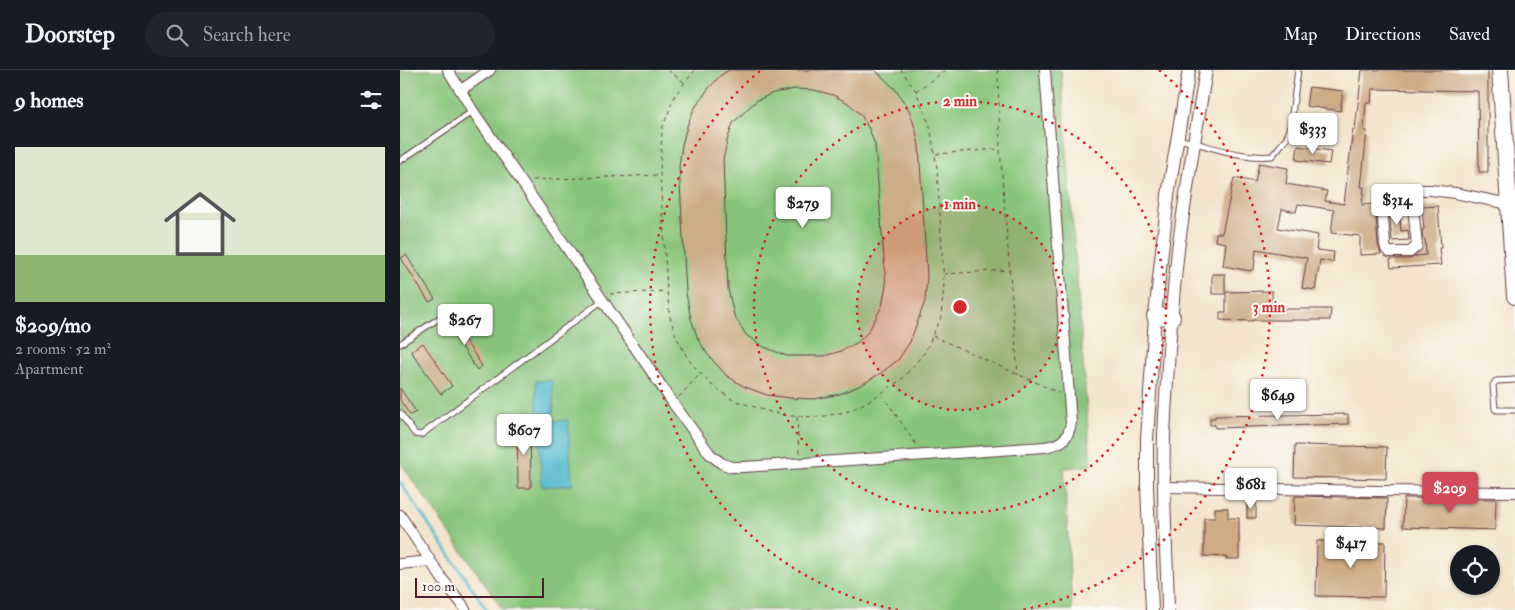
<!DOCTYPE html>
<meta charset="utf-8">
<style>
body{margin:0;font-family:"IM FELL Double Pica",serif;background:#20242c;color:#f1f3f6;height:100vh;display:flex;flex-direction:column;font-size:19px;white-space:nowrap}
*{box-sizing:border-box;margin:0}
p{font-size:16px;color:#9ea1a6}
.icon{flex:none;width:28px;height:28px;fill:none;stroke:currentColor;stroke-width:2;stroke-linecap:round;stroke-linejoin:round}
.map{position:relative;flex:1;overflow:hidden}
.panel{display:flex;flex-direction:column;background:#171b24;width:400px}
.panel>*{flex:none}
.controls{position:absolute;left:1050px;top:475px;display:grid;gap:10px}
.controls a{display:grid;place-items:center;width:50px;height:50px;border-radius:50%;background:#171b24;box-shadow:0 1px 4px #0004;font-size:25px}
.scale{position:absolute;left:15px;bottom:12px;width:129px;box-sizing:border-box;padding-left:5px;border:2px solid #4a1f2b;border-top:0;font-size:14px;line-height:18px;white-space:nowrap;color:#4a1f2b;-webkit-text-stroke:4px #fdfcf7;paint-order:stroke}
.price{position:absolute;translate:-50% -42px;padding:0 11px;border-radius:5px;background:#fff;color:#222;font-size:16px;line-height:32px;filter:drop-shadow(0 1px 2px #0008)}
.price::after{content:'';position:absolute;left:50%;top:30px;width:15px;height:11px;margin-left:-8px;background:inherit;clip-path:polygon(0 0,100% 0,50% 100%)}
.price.on{background:#d1495b;color:#fff}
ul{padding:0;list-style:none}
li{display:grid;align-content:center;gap:10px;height:265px;padding:0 15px}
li+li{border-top:1px solid #363941}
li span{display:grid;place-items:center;height:155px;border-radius:0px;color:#555}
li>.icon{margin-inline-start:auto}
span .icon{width:90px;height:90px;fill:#fffc;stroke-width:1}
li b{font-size:21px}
h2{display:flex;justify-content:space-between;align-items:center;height:60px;padding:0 15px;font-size:21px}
header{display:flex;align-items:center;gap:30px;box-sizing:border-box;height:70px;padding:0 25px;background:#171b24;border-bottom:1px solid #363941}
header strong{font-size:24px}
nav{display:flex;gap:28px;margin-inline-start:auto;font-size:18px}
.search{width:350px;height:45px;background:#20242c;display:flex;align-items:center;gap:12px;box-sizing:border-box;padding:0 18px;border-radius:28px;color:#9ea1a6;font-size:19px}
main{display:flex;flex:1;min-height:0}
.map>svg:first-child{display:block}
</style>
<header>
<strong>Doorstep</strong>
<div class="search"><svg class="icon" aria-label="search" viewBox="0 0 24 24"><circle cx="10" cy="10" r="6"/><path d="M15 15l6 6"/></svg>Search here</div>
<nav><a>Map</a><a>Directions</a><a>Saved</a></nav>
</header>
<main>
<section class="panel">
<h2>9 homes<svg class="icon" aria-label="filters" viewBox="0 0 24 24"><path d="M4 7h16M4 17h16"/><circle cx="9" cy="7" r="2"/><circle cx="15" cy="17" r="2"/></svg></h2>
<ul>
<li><span style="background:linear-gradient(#dfe7d0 70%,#8fb573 0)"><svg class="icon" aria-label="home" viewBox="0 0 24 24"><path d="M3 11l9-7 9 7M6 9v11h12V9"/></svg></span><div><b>$209/mo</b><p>2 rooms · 52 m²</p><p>Apartment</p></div></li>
</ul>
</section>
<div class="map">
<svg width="1115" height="540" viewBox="0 0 1115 540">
<rect width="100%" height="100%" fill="#fdfcf7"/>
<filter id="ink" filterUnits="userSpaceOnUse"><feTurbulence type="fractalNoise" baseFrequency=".02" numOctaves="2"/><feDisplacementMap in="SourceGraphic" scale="10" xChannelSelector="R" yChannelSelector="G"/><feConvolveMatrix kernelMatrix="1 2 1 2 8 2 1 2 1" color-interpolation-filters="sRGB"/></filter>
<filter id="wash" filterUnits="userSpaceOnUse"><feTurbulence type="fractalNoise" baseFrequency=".0096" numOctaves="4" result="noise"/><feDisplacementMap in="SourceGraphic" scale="20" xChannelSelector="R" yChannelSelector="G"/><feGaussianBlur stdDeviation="1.12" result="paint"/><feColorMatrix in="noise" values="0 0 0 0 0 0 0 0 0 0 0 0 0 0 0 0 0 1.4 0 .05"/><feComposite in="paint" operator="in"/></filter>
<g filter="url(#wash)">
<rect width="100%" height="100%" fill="#f3e4cb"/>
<path fill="#88c57b" stroke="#697253" d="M0 0H661L691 396 664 398 672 540H103L0 392Z"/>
<path fill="#51bacf" stroke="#4e6c7d" d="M152 310 154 343 137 344 136 311Z
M168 350 172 415 142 417 138 352Z"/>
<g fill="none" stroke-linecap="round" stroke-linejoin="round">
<path stroke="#51bacf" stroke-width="2.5" d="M0 412 87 540"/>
</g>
<g id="blocks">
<path fill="#ccab85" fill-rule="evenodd" d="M329 0H475L495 19 509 40 516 61 519 76 527 206 525 231 510 272 498 290 481 303 461 315 440 324 414 329 390 328 367 325 343 316 327 306 308 285 298 269 291 249 286 223 279 96 282 75 287 56 294 39 308 19 321 5ZM395 19 414 20 433 25 448 33 461 45 469 59 475 75 486 215 482 236 468 262 458 272 441 281 424 286H387L364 277 346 265 334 245 328 219 323 90 327 71 333 53 356 31 373 23Z
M962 0H1088V102H1079L1078 21 972 19 971 33H966L964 60 967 61 961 117H964L962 135 975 134 978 175 981 184 960 185V166L931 163 934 140 898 134 896 142 882 139 878 158 918 165 916 180 934 182 933 192 920 190 915 220 902 218 907 188 856 179 854 199H852L851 201 823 196 826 173 815 171 816 163H822L834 108 855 112 859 93 888 98 886 114 927 121 925 131 944 134 953 59 955 60Z
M909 17 943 21 940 41 906 36Z
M898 76 931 81 929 94 896 90Z
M1038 136 1041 178H1039L1041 195 991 198 990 189H1010L1016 186 1026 185 1025 169H1023L1022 160 1024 159 1022 137Z
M999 137 1001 161 1008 160 1009 170 992 171 989 138Z
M6 185 35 229 29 232 1 188Z
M812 204H825V224H812Z
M872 221V239H931L930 250H853V251L820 250V242H826V222Z
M53 252 82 296 77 300 48 256Z
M23 273 52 316 41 324 11 281Z
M0 318 16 342 10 345 0 330Z
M948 344V354L815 358V355H810V348H815V346Z
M117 354H130L131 418H118Z
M895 375 987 377 986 409 894 407Z
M895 426 987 428 986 458 894 455Z
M1004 428 1096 429 1095 460 1003 457Z
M847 431 856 432V448H847Z
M815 438H828V448H839V489H826V487L804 486V448H815Z
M917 471 985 472 984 527 916 526Z"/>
</g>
</g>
<g filter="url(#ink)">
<use href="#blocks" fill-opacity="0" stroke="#633d43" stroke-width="1"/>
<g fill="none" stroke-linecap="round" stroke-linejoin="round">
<g stroke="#633d43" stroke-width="7">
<path id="service" d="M777 69C810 75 838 89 872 86L886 69 890 59 898 0
M0 91 73 41
M0 274 44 245
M1115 310 1096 311 1093 315 1095 339 1097 340H1115
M0 343 15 364 21 365 203 230"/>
</g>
<g stroke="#633d43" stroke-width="12">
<path id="minor" d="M48 0 73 41 273 333 310 384 321 393 331 397H343L645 377C661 374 668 370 671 353L645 0
M61 20 90 0
M1012 128 986 132 982 135 985 174 986 179 989 182H1010L1017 176 1012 128V123L1015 120H1031L1055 123 1109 134 1114 133
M765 417 978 421 1115 422
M0 445 43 510 62 534 65 540
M0 494 30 491"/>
</g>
<g stroke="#633d43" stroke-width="14">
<path id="tertiary" d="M752 540 747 416V369L755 246 768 125 789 0
M768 540C767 482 762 423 764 365 767 304 771 241 778 180 786 120 796 60 806 0"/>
</g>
<g stroke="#633d43" stroke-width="18">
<path id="primary" d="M1100 0 1115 226
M755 246 772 247"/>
</g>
<path stroke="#633d43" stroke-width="1" stroke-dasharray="4 4" stroke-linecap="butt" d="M268 0 285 13
M295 0 275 25 262 59 260 105 267 221 270 247 276 266 288 289 309 313 333 330 370 342 389 346 420 347 449 341 474 328 502 309 525 282 541 247 544 214 537 98 530 56 516 21 501 0
M598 0 600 79 618 305
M516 21 546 0
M536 84 599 79
M133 110 259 105
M544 204 609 200
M210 224 266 221
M533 266 659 323
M482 324 517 376
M279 327 300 304
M397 347 399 383"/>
<use href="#service" stroke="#fff" stroke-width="5"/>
<use href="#minor" stroke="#fff" stroke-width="10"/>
<use href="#tertiary" stroke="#fff" stroke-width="12"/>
<use href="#primary" stroke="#fff" stroke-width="16"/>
</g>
</g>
<circle cx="560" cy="237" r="103" fill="#d62828" fill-opacity=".12"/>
<g fill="none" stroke="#d62828" stroke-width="2.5" stroke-dasharray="2.5 5">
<circle cx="560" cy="237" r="103"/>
<circle cx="560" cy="237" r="206"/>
<path d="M498 540A309 309 0 0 1 361 0M759 0A309 309 0 0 1 622 540"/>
</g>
<circle cx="560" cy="237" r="8" fill="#d62828" stroke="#fdfcf7" stroke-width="2.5"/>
<g font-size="15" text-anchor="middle" font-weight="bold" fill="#d62828" stroke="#fdfcf7" stroke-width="4" stroke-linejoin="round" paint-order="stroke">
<text x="560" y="36">2 min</text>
<text x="560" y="139">1 min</text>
<text x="869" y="242">3 min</text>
</g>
</svg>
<div class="controls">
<a><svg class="icon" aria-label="locate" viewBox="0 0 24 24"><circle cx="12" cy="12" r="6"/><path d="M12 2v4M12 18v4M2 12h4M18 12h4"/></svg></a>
</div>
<div class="scale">100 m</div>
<b class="price" style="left:913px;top:85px">$333</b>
<b class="price" style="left:997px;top:156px">$314</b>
<b class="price" style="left:403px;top:159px">$279</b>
<b class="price" style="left:65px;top:276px">$267</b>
<b class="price" style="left:878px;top:351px">$649</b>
<b class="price" style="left:124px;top:386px">$607</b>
<b class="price" style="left:851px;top:440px">$681</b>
<b class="price on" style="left:1050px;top:444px">$209</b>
<b class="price" style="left:951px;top:499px">$417</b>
</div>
</main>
